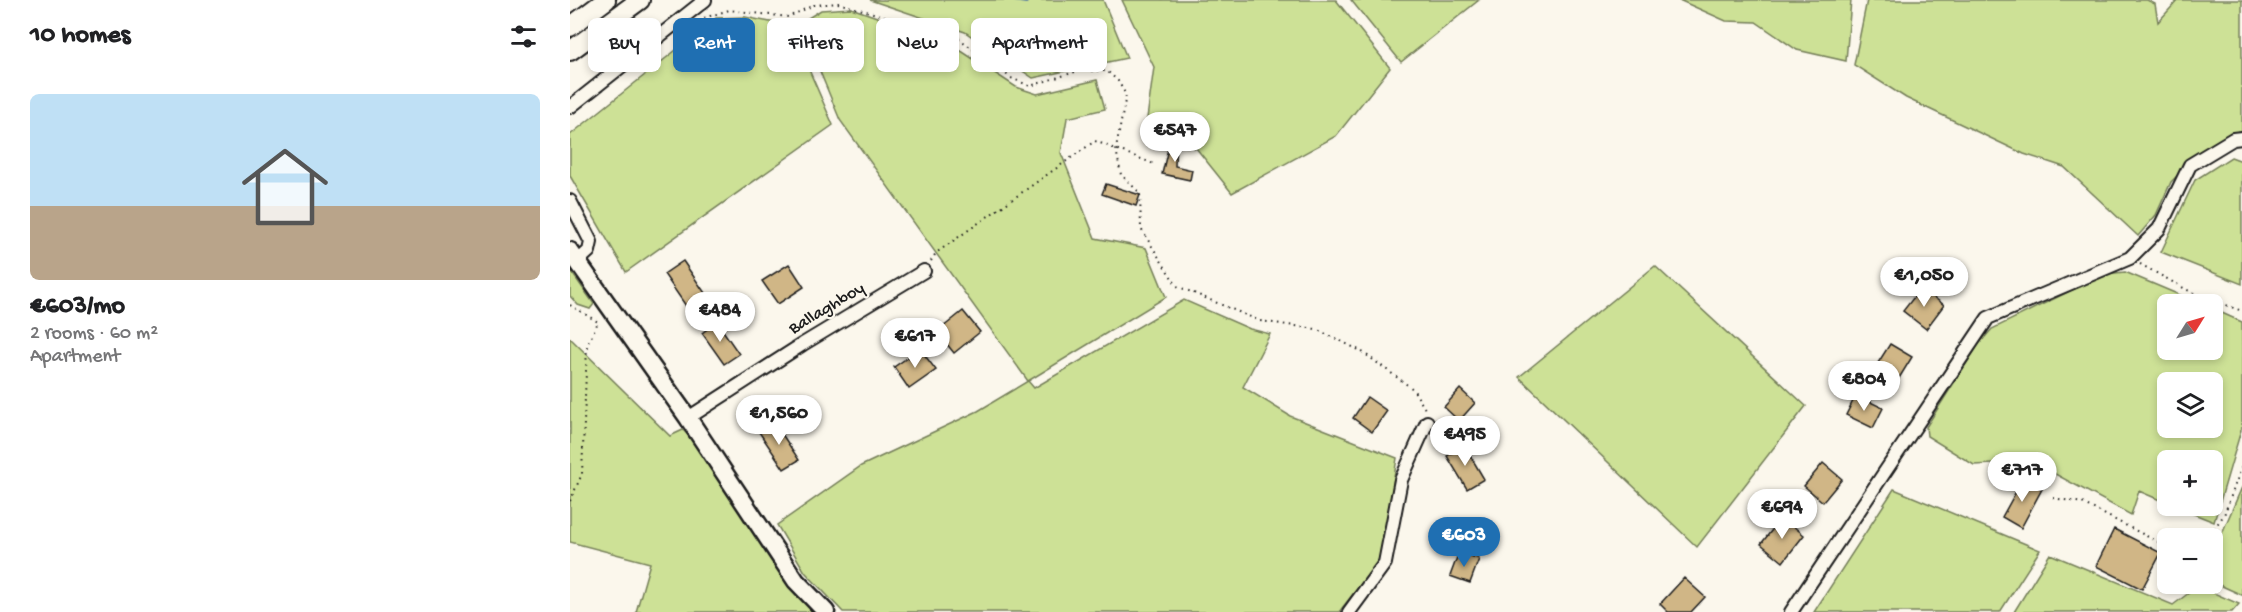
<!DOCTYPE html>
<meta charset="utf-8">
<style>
body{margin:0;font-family:"Gochi Hand",sans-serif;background:#f2f2f2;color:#202124;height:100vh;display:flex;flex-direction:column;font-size:22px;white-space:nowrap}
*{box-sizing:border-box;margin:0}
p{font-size:20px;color:#757577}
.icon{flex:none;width:33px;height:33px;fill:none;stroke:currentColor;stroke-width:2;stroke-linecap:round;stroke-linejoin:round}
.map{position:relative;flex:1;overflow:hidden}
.drawer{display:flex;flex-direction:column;background:#fff;width:570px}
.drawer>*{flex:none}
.banner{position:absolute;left:18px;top:18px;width:570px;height:54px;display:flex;gap:12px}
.needle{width:39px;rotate:53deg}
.buttons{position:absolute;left:1587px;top:294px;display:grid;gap:12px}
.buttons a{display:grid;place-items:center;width:66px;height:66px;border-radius:9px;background:#fff;box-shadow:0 3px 9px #0003;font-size:30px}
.price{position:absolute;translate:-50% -51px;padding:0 14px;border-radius:21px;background:#fff;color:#222;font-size:20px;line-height:39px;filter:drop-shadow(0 2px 3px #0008)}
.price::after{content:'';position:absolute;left:50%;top:36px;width:18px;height:14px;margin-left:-9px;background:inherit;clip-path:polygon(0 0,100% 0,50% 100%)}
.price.current{background:#1f6fb2;color:#fff}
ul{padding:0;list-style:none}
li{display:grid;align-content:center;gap:12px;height:318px;padding:0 30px}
li span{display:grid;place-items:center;height:186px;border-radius:9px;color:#555}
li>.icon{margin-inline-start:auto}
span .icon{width:108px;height:108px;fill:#fffc;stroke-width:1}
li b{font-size:26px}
h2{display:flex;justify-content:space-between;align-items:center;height:72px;padding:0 30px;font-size:26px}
.chip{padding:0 21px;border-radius:9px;background:#fff;box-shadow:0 3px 9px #0003;font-size:21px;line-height:54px}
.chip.current{background:#1f6fb2;color:#fff}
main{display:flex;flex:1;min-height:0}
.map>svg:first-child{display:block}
</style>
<main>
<section class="drawer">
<h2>10 homes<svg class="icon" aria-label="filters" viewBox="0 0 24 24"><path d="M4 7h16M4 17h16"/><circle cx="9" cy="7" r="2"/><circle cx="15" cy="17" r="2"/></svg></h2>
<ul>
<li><span style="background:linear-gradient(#bfe0f5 60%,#b9a48a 0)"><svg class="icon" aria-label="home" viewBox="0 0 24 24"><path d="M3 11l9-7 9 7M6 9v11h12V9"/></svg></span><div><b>€603/mo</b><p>2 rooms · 60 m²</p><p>Apartment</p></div></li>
</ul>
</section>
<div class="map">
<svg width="1672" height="612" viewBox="0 0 1672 612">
<rect width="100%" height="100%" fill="#fbf7ec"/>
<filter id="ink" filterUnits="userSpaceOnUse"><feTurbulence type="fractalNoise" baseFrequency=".0167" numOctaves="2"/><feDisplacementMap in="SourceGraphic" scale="12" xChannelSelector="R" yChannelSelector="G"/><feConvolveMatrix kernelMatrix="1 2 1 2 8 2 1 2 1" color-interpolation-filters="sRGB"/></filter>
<g filter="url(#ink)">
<path fill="#cde196" stroke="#747e59" stroke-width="1.5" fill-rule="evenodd" d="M300 0H533L557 58 463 78 395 32Z
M552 0H766L820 68 766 136 662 193 626 148 574 140 584 67Z
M781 0H909L831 62Z
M1109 0H1281L1276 61 1227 50 1186 22 1156 21Z
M1297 0H1577L1585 4 1588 22 1608 0H1672V135L1658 137 1632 151 1601 182 1586 215 1568 236 1494 167 1454 154 1336 98 1284 65Z
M281 8 376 41 446 87 467 94 527 80 535 109 497 118 491 153 525 238 576 248 596 297 458 381 464 388 614 300 680 329 700 334 673 387 720 416 827 458 811 558 769 612H273L235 572 207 525 291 466 408 411 458 381 270 120 230 23 251 10Z
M175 17 220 26 263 125 56 272 0 176V135L146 18Z
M1661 157 1672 161V284L1591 252 1625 180Z
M1085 266 1236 406 1127 547 949 377Z
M0 270 24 304 20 309 8 305 0 296Z
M1555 272 1631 304H1598V350H1642L1643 309 1672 322V427L1644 522 1604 506H1642V460H1598L1597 503 1569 491 1561 515 1463 462 1404 465 1357 436 1356 427 1408 345 1422 329 1535 274ZM1598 382H1642V428H1598Z
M0 338 100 436 113 430 125 442 223 587 247 612H66L80 563 0 542Z
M1672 487V595L1643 582V554Z
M1324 489 1470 550 1430 612H1244Z
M1480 554 1603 605 1628 586 1669 604 1662 612H1444Z"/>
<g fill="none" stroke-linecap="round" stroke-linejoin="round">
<path stroke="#63869c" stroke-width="4" d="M444 0 456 2"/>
</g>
<path fill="#d0b686" stroke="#1c1c1c" stroke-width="1.5" d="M601 136 606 137 605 166 622 170 620 180 592 174Z
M536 184 570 195 566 206 532 194Z
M113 261 137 296 118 309 94 274Z
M219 264 234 287 208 304 192 281Z
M1351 288 1374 305 1356 329 1333 311Z
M393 311 410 332 384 353 367 332Z
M147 322 169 354 154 364 132 333Z
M1320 344 1342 357 1323 388 1301 374Z
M350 349 366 370 339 389 324 367Z
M890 389 905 403 889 421 874 407Z
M1286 395 1313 408 1303 428 1276 415Z
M797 397 817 411 802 432 783 418Z
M204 422 229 460 214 469 189 432Z
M894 445 914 479 897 489 877 456Z
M1253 463 1272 479 1253 502 1234 486Z
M1453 479 1472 489 1451 528 1432 517Z
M1212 517 1234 535 1213 562 1191 544Z
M1544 529 1591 553 1572 589 1526 566Z
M889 552 909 559 900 583 880 576Z
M1114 578 1135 597 1121 612H1098L1090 604Z"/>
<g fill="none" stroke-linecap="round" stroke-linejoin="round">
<g stroke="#1c1c1c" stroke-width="16">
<path id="minor" d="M0 107 135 0
M0 201 21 242 19 251 8 261
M118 418 233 344 354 271
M779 612 815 563 831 480 857 422
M1221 612 1418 318 1560 258 1589 229 1620 165 1663 139 1672 138"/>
</g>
<g stroke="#1c1c1c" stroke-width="21">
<path id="major" d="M0 251 118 418 226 581 256 612"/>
</g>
<g stroke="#1c1c1c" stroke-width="22">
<path id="highway" d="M0 27 36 0
M0 51 70 0"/>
</g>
<path stroke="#1c1c1c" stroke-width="2" stroke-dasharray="1.5 4.5" stroke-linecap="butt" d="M134 18 159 10 218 17 244 5 268 3 387 37 441 78 460 86 508 71H537L548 81 556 95 546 149 551 175 570 193 571 229 607 286 690 321 746 329 791 351 843 389 855 409
M361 261 366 253 525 141 584 164
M1570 264 1621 292 1672 311
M0 305 28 322
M1483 498 1512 503 1598 547
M0 501 12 474 17 346 28 322
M1637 538 1654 515 1672 466"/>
<use href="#minor" stroke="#fbf7ec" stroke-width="12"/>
<use href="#major" stroke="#fbf7ec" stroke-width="16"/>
<use href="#highway" stroke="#fbf7ec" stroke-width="18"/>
</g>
</g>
<g text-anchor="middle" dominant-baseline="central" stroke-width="4.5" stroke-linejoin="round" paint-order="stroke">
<g font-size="18" fill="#1c1c1c" stroke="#fbf7ec">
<text transform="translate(257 309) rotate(-31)">Ballaghboy</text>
</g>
</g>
</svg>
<div class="buttons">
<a><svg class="needle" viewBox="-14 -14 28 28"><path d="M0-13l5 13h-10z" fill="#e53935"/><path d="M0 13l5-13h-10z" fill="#757577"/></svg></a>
<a><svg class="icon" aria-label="layers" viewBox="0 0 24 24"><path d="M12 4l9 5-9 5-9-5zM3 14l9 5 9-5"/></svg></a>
<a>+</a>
<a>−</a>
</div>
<b class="price" style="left:605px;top:163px">€547</b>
<b class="price" style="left:1354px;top:308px">€1,050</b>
<b class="price" style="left:150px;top:343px">€484</b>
<b class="price" style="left:345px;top:369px">€617</b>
<b class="price" style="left:1294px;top:412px">€804</b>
<b class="price" style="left:209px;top:446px">€1,560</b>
<b class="price" style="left:895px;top:467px">€495</b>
<b class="price" style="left:1452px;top:503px">€717</b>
<b class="price" style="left:1212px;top:540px">€694</b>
<b class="price current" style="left:894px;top:568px">€603</b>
<div class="banner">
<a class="chip">Buy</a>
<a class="chip current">Rent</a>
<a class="chip">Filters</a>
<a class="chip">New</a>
<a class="chip">Apartment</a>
</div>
</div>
</main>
